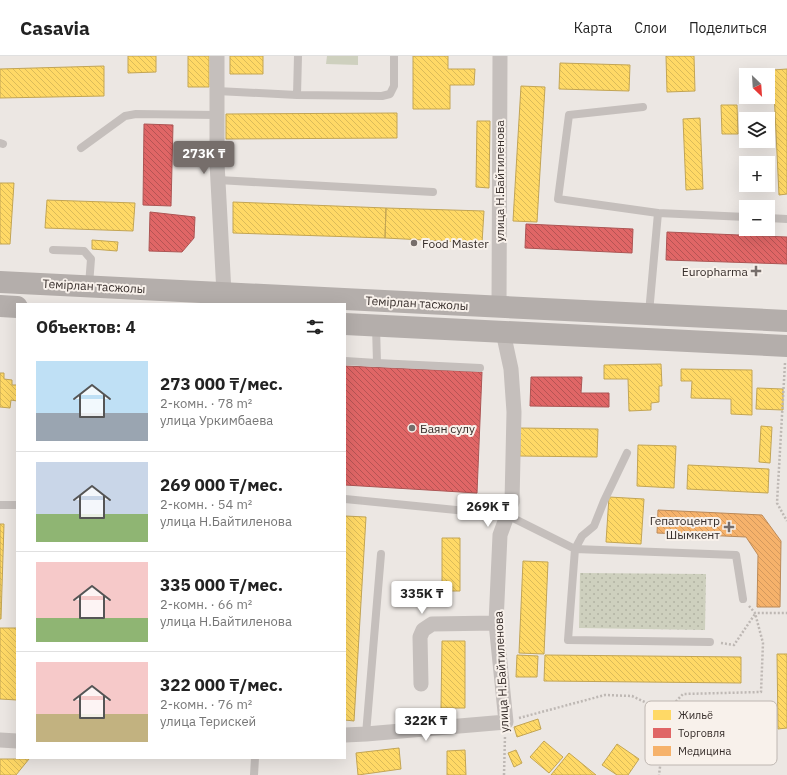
<!DOCTYPE html>
<html lang="ru">
<meta charset="utf-8">
<style>
body{margin:0;font-family:"IBM Plex Sans",sans-serif;background:#f6f6f6;color:#222;height:100vh;display:flex;flex-direction:column;font-size:15px;white-space:nowrap}
*{box-sizing:border-box;margin:0}
p{font-size:13px;color:#767676}
.icon{flex:none;width:22px;height:22px;fill:none;stroke:currentColor;stroke-width:2;stroke-linecap:round;stroke-linejoin:round}
.map{position:relative;flex:1;overflow:hidden}
.drawer{position:absolute;left:16px;top:247px;width:330px;height:456px;display:flex;flex-direction:column;background:#fff;border-radius:0px;box-shadow:0 4px 16px #0002}
.drawer>*{flex:none}
.needle{width:26px;rotate:155deg}
.controls{position:absolute;left:739px;top:12px;display:grid;gap:8px}
.controls a{display:grid;place-items:center;width:36px;height:36px;border-radius:0px;background:#fff;box-shadow:0 4px 16px #0002;font-size:20px}
.price{position:absolute;translate:-50% -34px;padding:0 9px;border-radius:4px;background:#fff;color:#222;font-size:13px;line-height:26px;filter:drop-shadow(0 1px 2px #0008)}
.price::after{content:'';position:absolute;left:50%;top:24px;width:12px;height:9px;margin-left:-6px;background:inherit;clip-path:polygon(0 0,100% 0,50% 100%)}
.price.current{background:#766e6b;color:#fff}
ul{padding:0;list-style:none}
li{display:flex;align-items:center;gap:12px;height:100px;padding:0 20px}
li+li{border-top:1px solid #e0e0e0}
li span{display:grid;place-items:center;flex:none;width:112px;height:80px;border-radius:0px;color:#555}
li>.icon{margin-inline-start:auto}
span .icon{width:48px;height:48px;fill:#fffc;stroke-width:1}
li b{font-size:17px}
h2{display:flex;justify-content:space-between;align-items:center;height:48px;padding:0 20px;font-size:17px}
header{display:flex;align-items:center;gap:24px;box-sizing:border-box;height:56px;padding:0 20px;background:#fff;border-bottom:1px solid #e0e0e0}
header strong{font-size:19px}
nav{display:flex;gap:22px;margin-inline-start:auto;font-size:14px}
.map>svg:first-child{display:block}
</style>
<header>
<strong>Casavia</strong>
<nav><a>Карта</a><a>Слои</a><a>Поделиться</a></nav>
</header>
<div class="map">
<svg width="787" height="719" viewBox="0 0 787 719">
<defs>
<pattern id="park-dots" width="8" height="8" patternUnits="userSpaceOnUse"><rect width="8" height="8" fill="#ced0be"/><path d="M2 2h.1M6 6h.1" fill="none" stroke="#b2b3a3" stroke-width="1.8" stroke-linecap="round"/></pattern>
<pattern id="homes-back-hatch" width="6" height="6" patternUnits="userSpaceOnUse"><rect width="6" height="6" fill="#ffd966"/><path d="M-1 5l2 2M0 0l6 6M5-1l2 2" fill="none" stroke="#dbbb59"/></pattern>
<pattern id="shops-back-hatch" width="6" height="6" patternUnits="userSpaceOnUse"><rect width="6" height="6" fill="#e06666"/><path d="M-1 5l2 2M0 0l6 6M5-1l2 2" fill="none" stroke="#b65454"/></pattern>
<pattern id="health-back-hatch" width="6" height="6" patternUnits="userSpaceOnUse"><rect width="6" height="6" fill="#f6b26b"/><path d="M-1 5l2 2M0 0l6 6M5-1l2 2" fill="none" stroke="#d4995d"/></pattern>
</defs>
<rect width="100%" height="100%" fill="#ece7e3"/>
<path fill="url(#park-dots)" d="M580 517 706 518 705 574 579 572Z"/>
<path fill="#ced0be" d="M327 0H358V9L326 8Z"/>
<path fill="url(#homes-back-hatch)" stroke="#c3a554" d="M128 0H156V16L128 17Z
M188 0H209V31H188Z
M230 0H263V18H230Z
M413 0H448V13H475L474 29H450V53H413Z
M666 0H694L695 35 667 36Z
M560 7 630 9 629 35 559 33Z
M104 10V40L0 42V13Z
M787 13V138L779 139 773 14Z
M521 30 545 31 537 166 513 165Z
M721 49H737L738 78H722Z
M397 57V82L226 83V58Z
M700 62 703 133 686 134 683 63Z
M477 65H490L489 132 476 131Z
M0 127H14L10 188H0Z
M47 144 135 147 133 175 45 172Z
M233 146 386 152 385 182 233 177Z
M386 152 484 155 482 187 385 182Z
M92 184 118 186 117 195 92 193Z
M661 308 662 330H659V346L651 347V354L629 355 628 323H604V309Z
M681 313 752 314V359L731 358V343L691 342 692 325H681Z
M0 317H4V323L12 324V329H17V345L11 344 10 352 0 351Z
M757 332 783 333V354L756 353Z
M761 370 772 371 770 407 759 406Z
M520 372 598 373 597 401 520 400Z
M638 389 676 390 674 432 637 430Z
M688 409 769 413 768 437 687 433Z
M609 441 644 443 641 488 606 486Z
M345 460 366 461 354 665 345 664Z
M0 468H4L1 563H0Z
M442 482H460V535H442Z
M523 505 548 506 544 598 519 597Z
M0 572H17V644L0 643Z
M442 585H465V652H441Z
M777 598H787V672L778 673Z
M517 599 538 600 537 621H516Z
M545 599 741 601V627L544 625Z
M538 663 541 673 517 681 514 671Z
M544 685 563 701 549 717 530 701Z
M617 688 639 703 628 719H617L602 709Z
M399 692 401 713 358 719 356 697Z
M465 694 466 719H447V695Z
M516 694 522 707 514 711 508 697Z
M569 697 596 719H551Z
M0 703H29L16 719H0Z"/>
<path fill="url(#shops-back-hatch)" stroke="#ad5554" d="M144 68 173 69 171 150 143 149Z
M150 156 195 161 194 182 182 196 149 195Z
M526 168 633 173 632 197 525 192Z
M667 176 787 181V208L666 204Z
M345 310 482 316 477 437 345 429Z
M531 321H582L581 337H609V351L530 350Z"/>
<path fill="url(#health-back-hatch)" stroke="#bc8a58" d="M658 454 762 459 781 485 780 551H757L758 499 746 481 657 477Z"/>
<g fill="none" stroke-linecap="round" stroke-linejoin="round">
<path stroke="#beb8b4" stroke-width="2.5" stroke-dasharray="2 2" stroke-linecap="butt" d="M785 307 777 447 787 465
M749 550 755 557H787
M721 587 734 589 755 558
M662 660 683 638 761 636 763 587 755 557
M519 662 605 639 632 640 651 649 662 660 665 671 659 719
M504 719 505 680"/>
<path stroke="#c5bfbc" stroke-width="8" d="M217 35 297 39 382 40 390 38 394 30V0
M297 39 298 0
M643 51 569 59 558 143 658 157 649 257
M0 87 3 88
M81 92 125 60 136 58 217 59
M218 124 433 136
M658 157 746 161
M768 162 787 163
M53 194 84 195 91 203 89 229
M376 270 377 307 480 312
M345 305 377 307
M627 397 604 445 594 470 582 480 575 493 568 584 710 586
M345 443 507 459 575 493 736 499 743 543
M0 449H17
M366 678 381 498
M254 719 255 702"/>
<path stroke="#c5bfbc" stroke-width="15" d="M217 0V107L224 237
M499 251 500 0
M421 628 420 581 423 574 432 568 496 567
M345 679 366 678 506 666 496 567 500 479 512 446 514 356 511 313 503 276
M0 684 17 685"/>
<path stroke="#b4aeab" stroke-width="22" d="M0 226 787 265
M0 250 17 251
M345 268 787 290"/>
</g>
<g fill="#766e6b" stroke="#f8f1eb" stroke-width="1.5">
<circle cx="414" cy="187" r="4"/>
<path d="M754 209h4v4h4v4h-4v4h-4v-4h-4v-4h4z"/>
<circle cx="412" cy="372" r="4"/>
<path d="M727 465h4v4h4v4h-4v4h-4v-4h-4v-4h4z"/>
</g>
<g text-anchor="middle" dominant-baseline="central" stroke-width="4" stroke-linejoin="round" paint-order="stroke">
<g font-size="12" fill="#362d2a" stroke="#f8f1eb">
<text transform="translate(499 125) rotate(-90)">улица Н.Байтиленова</text>
<text transform="translate(94 230) rotate(3)">Темірлан тасжолы</text>
<text transform="translate(417 247) rotate(3)">Темірлан тасжолы</text>
<text transform="translate(501 616) rotate(-93)">улица Н.Байтиленова</text>
</g>
<g font-size="12" fill="#362d2a" stroke="#f8f1eb" text-anchor="start">
<text x="422" y="187">Food Master</text>
<text x="748" y="215" text-anchor="end">Europharma</text>
<text x="420" y="372">Баян сулу</text>
<text x="720" y="464" text-anchor="end">Гепатоцентр<tspan x="720" dy="14">Шымкент</tspan></text>
</g>
</g>
<rect x="645" y="645" width="132" height="64" rx="6" fill="#f8f1eb" stroke="#beb6b1" stroke-width="1"/>
<rect x="653" y="654" width="18" height="10" fill="#ffd966"/>
<rect x="653" y="672" width="18" height="10" fill="#e06666"/>
<rect x="653" y="690" width="18" height="10" fill="#f6b26b"/>
<g font-size="11" fill="#362d2a">
<text x="678" y="663">Жильё</text>
<text x="678" y="681">Торговля</text>
<text x="678" y="699">Медицина</text>
</g>
</svg>
<div class="controls">
<a><svg class="needle" viewBox="-14 -14 28 28"><path d="M0-13l5 13h-10z" fill="#e53935"/><path d="M0 13l5-13h-10z" fill="#767676"/></svg></a>
<a><svg class="icon" aria-label="layers" viewBox="0 0 24 24"><path d="M12 4l9 5-9 5-9-5zM3 14l9 5 9-5"/></svg></a>
<a>+</a>
<a>−</a>
</div>
<b class="price current" style="left:204px;top:119px">273K ₸</b>
<b class="price" style="left:488px;top:472px">269K ₸</b>
<b class="price" style="left:422px;top:559px">335K ₸</b>
<b class="price" style="left:426px;top:686px">322K ₸</b>
<section class="drawer">
<h2>Объектов: 4<svg class="icon" aria-label="filters" viewBox="0 0 24 24"><path d="M4 7h16M4 17h16"/><circle cx="9" cy="7" r="2"/><circle cx="15" cy="17" r="2"/></svg></h2>
<ul>
<li><span style="background:linear-gradient(#bfe0f5 65%,#9aa5b1 0)"><svg class="icon" aria-label="home" viewBox="0 0 24 24"><path d="M3 11l9-7 9 7M6 9v11h12V9"/></svg></span><div><b>273 000 ₸/мес.</b><p>2-комн. · 78 m²</p><p>улица Уркимбаева</p></div></li>
<li><span style="background:linear-gradient(#c9d6e8 65%,#8fb573 0)"><svg class="icon" aria-label="home" viewBox="0 0 24 24"><path d="M3 11l9-7 9 7M6 9v11h12V9"/></svg></span><div><b>269 000 ₸/мес.</b><p>2-комн. · 54 m²</p><p>улица Н.Байтиленова</p></div></li>
<li><span style="background:linear-gradient(#f6c9c9 70%,#8fb573 0)"><svg class="icon" aria-label="home" viewBox="0 0 24 24"><path d="M3 11l9-7 9 7M6 9v11h12V9"/></svg></span><div><b>335 000 ₸/мес.</b><p>2-комн. · 66 m²</p><p>улица Н.Байтиленова</p></div></li>
<li><span style="background:linear-gradient(#f6c9c9 65%,#c2b280 0)"><svg class="icon" aria-label="home" viewBox="0 0 24 24"><path d="M3 11l9-7 9 7M6 9v11h12V9"/></svg></span><div><b>322 000 ₸/мес.</b><p>2-комн. · 76 m²</p><p>улица Терискей</p></div></li>
</ul>
</section>
</div>
